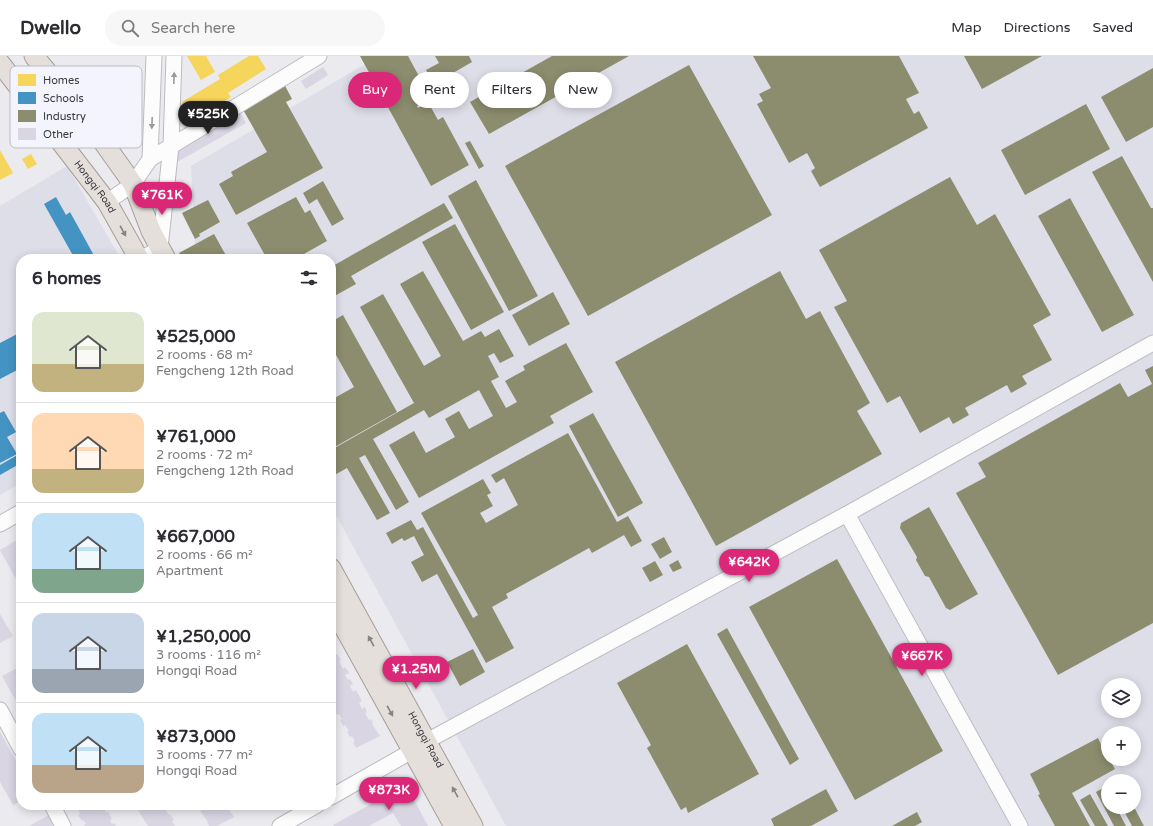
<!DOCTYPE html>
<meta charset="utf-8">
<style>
body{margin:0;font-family:"Varela Round",sans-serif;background:#f7f7f7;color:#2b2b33;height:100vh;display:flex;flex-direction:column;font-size:15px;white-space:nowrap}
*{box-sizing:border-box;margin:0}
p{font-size:13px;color:#7c7c81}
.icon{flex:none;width:22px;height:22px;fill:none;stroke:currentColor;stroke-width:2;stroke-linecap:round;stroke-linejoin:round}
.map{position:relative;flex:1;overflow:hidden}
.drawer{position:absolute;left:16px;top:198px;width:320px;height:556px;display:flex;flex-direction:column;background:#fff;border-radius:16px;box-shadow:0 2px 10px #0003}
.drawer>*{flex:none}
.guide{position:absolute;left:348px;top:16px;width:380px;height:36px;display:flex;gap:8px}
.buttons{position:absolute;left:1101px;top:622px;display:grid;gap:8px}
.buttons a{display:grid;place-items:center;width:40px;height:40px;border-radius:50%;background:#fff;box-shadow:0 2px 10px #0003;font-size:20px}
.price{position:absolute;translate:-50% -34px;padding:0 9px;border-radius:14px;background:#db2777;color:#fff;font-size:13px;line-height:26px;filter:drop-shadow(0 1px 2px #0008)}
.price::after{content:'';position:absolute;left:50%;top:24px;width:12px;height:9px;margin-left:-6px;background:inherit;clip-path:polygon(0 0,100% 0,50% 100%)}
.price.on{background:#222;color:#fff}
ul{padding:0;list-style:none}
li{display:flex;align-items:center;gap:12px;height:100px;padding:0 16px}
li+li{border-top:1px solid #e1e1e2}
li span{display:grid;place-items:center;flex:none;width:112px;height:80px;border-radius:12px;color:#555}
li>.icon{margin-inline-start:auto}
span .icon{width:48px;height:48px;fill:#fffc;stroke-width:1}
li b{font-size:17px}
h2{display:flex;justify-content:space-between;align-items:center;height:48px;padding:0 16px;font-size:17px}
.pill{padding:0 14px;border-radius:18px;background:#fff;box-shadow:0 2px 10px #0003;font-size:14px;line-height:36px}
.pill.on{background:#db2777;color:#fff}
header{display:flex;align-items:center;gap:24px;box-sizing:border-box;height:56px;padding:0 20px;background:#fff;border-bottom:1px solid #e1e1e2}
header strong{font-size:19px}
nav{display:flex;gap:22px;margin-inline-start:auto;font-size:14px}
.search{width:280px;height:36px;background:#f7f7f7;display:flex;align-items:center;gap:10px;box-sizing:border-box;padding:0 14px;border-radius:22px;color:#7c7c81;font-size:15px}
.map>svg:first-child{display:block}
</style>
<header>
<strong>Dwello</strong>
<div class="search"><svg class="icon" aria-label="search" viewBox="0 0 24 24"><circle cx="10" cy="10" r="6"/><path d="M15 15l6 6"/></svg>Search here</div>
<nav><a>Map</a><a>Directions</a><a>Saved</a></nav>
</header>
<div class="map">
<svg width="1153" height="770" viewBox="0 0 1153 770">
<rect width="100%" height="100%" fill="#eaeaef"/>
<path fill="#dedee9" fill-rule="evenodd" d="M379 0H1153V770H506L331 450V203H196L191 110ZM1108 629H1134V655H1108ZM1108 677H1134V703H1108ZM1108 725H1134V751H1108Z
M67 110 121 203H21V427L0 439V150Z"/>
<path fill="#f6d55c" d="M187 0H206L215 16 201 24Z
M249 0H258L266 13 228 37 231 41 193 64 189 57 185 59 181 53 185 50 182 46 220 23 218 19Z
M0 94 13 117 0 124Z
M31 98 37 108 28 113 22 103Z"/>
<path fill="#4393c3" d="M56 141 66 159 70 156 96 203H75L44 148Z
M21 276V312L0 323V287Z
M4 355 16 376 7 381 17 398 0 407V357Z
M21 397V407L0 419V409Z"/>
<path fill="#8c8c6e" d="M360 0H408L427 35 423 37 426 45 417 50 418 52 428 46 438 64 443 61 469 109 431 130Z
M435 0H469L472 6 453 17 455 20 436 31 426 14 439 7Z
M552 0H629L489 78 470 46Z
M753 0H899L919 37 906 43 914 58 919 55 928 72 820 131 811 115 815 112 807 97 789 107 757 48 763 45 759 38 771 32Z
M964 0H1042L982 33Z
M689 9 772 159 588 260 505 110Z
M1153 12V71L1126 86 1101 41Z
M282 24 292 43 286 46 323 112 236 159 219 128 233 120 231 116 267 96 241 50Z
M1086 48 1110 93 1025 139 1001 94Z
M470 85 484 110 479 113 465 87Z
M1122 100 1151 152H1153V226L1092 116Z
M950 121 977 169 995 158 1051 259 1033 269 1052 304 1022 320 1027 328 1011 337 1007 329 965 352 969 359 953 368 949 361 920 377 900 340 887 347 834 251 847 245 819 194Z
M476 124 538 240 509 255 448 140Z
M323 125 344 163 332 170 317 143 309 148 303 137Z
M296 141 305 157 310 154 327 185 295 203H267L247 167Z
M1070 142 1134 259 1102 276 1038 160Z
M208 144 220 166 199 178 200 180 195 183 182 157Z
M444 147 453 162 351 220 356 228 331 242V211Z
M455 168 504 256 471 274 422 186Z
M214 178 228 203H182L179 197Z
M423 215 463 285 481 275 485 281 499 273 514 300 500 307 494 297 488 300 499 321 491 325 506 352 517 346 505 325 525 314 523 310 566 287 593 336 550 360 554 367 419 442 389 389 414 375 426 397 455 381 445 363 459 355 469 373 493 360 479 334 429 362 424 354 373 383 409 446 396 454 365 399 359 402 390 457 377 464 347 412 331 421V394L414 347 360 251 383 238 424 310 441 300 400 228Z
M780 215 806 263 820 255 870 347 857 355 882 398 716 490 615 306Z
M553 236 570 268 529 290 512 259Z
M343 259 397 356 331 393V344L354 331 331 290V266Z
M1153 310V567L1058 619 956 437 986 421 978 407 1120 327 1128 341 1152 328 1145 314Z
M593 357 643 447 618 461 569 370Z
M568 377 617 466 628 460 642 485 631 491 624 479 592 497 589 492 506 538 508 542 492 551 514 592 486 607 437 518 422 526 411 506 424 499 414 480 404 485 402 482 392 488 386 477 411 464 417 474 423 471 473 562 478 559 421 457 483 423 491 437 487 439 493 450 480 457 486 467 518 449 504 422 496 427 491 419Z
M929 451 978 538 950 554 946 552 929 521 925 520 916 504 917 501 900 472 901 467Z
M664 481 672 496 660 503 651 488Z
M837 503 943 695 855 744 749 551Z
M678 504 682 512 673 516 669 509Z
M655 505 663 519 650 526 642 512Z
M727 572 799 703 790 709 717 578Z
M687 588 759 718 688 757 686 751 681 754 647 692 651 689 617 627Z
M473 593 485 616 460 630 447 606Z
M1098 682 1108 703H1109L1115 713 1072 737 1090 770H1055L1038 739 1040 738 1030 718Z
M1105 731 1108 736V751H1116L1126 770H1114L1096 736Z
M826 733 838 755 811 770H774L771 763Z
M1090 738 1108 770H1095L1080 744Z
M1122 751H1134L1144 770H1132Z
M917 756 922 766 915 770H892Z"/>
<path fill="#d9d5e3" d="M323 11 328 19 306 33 301 25Z
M239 54 246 67 177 106 174 101 178 85Z
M20 482 21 484V532L0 494Z
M0 558 13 580 0 587Z
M337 598 341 604 339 605 343 613 345 611 349 617 345 619 348 624 350 623 353 628 350 630 353 636 356 634 362 645 359 647 362 653 365 651 367 656 365 657 369 664 371 663 373 667 372 668 380 680 356 692 353 686 355 685 352 680 350 681 347 676 349 675 345 669 343 670 340 664 342 663 339 658 337 659 331 648 334 646 331 641V602Z
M21 610V654L2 620Z
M0 676 21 713V745L13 749 0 726Z
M406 729 428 770H401L393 757 369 770H334L333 769Z
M73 749H104L106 757 108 756 112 763 110 764 112 768 114 767 116 770H85L84 769 86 768 83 764 82 765 78 759 80 758 78 753 76 754Z
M137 749H166L168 753 166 755 169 759 170 758 174 764 172 765 175 770H148L138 754 139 753Z
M197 749H226L234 761 217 770H209L207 766H208L200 755 202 754 200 750 198 751Z
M49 759 53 767 52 768 53 770H29Z"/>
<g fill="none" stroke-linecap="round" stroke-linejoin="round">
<g stroke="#bcbcc0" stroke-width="17">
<path id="minor" d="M150 103 319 0
M107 146 133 128 150 103 154 0
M141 203 160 192 171 90 174 0
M847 458 1020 770
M0 468 21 456
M0 654 21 693
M331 741 412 695 427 685 847 458 1153 287
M52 749 63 770
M280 770 317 749"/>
</g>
<g stroke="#a69e97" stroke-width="21">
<g id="major">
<path d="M34 0 91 69 133 128 151 175 166 203"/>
<path id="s1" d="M0 7 107 146 139 203"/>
<path id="s2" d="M331 512 473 770"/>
<path d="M331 548 454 770"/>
</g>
</g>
<use href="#minor" stroke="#fcfcfd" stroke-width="15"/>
<use href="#major" stroke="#e5dfdb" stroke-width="19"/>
</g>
<defs><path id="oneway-solid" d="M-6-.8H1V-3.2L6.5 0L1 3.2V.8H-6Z"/></defs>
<g fill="#9a9a9c">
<use href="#oneway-solid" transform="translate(174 22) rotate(-88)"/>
<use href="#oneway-solid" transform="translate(152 67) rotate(92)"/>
</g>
<g fill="#868384">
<use href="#oneway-solid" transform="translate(123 175) rotate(61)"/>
<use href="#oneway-solid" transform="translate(371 585) rotate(-119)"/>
<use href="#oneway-solid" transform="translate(390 655) rotate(61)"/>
<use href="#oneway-solid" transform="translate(455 736) rotate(-119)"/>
</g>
<g text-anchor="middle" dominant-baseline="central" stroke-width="4" stroke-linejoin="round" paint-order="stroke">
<g font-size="10" fill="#38383c" stroke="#f4f4ff">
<text stroke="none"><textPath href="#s1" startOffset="156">Hongqi Road</textPath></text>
<text stroke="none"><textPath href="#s2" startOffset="196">Hongqi Road</textPath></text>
</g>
</g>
<rect x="10" y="10" width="132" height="82" rx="6" fill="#f4f4ff" stroke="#bcbcc4" stroke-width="1"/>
<rect x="18" y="18" width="18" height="12" fill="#f6d55c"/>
<rect x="18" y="36" width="18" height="12" fill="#4393c3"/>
<rect x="18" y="54" width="18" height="12" fill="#8c8c6e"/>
<rect x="18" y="72" width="18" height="12" fill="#d9d5e3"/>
<g font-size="11" fill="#38383c">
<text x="43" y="28">Homes</text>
<text x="43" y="46">Schools</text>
<text x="43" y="64">Industry</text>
<text x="43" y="82">Other</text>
</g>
</svg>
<div class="buttons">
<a><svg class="icon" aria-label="layers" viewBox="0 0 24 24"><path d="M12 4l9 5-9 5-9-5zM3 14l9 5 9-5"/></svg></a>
<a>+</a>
<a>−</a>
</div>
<b class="price on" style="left:208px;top:79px">¥525K</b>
<b class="price" style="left:162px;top:160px">¥761K</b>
<b class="price" style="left:749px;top:527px">¥642K</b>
<b class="price" style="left:922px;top:621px">¥667K</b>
<b class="price" style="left:416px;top:634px">¥1.25M</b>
<b class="price" style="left:389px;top:755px">¥873K</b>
<div class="guide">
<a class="pill on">Buy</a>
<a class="pill">Rent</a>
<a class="pill">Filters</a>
<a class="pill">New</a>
</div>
<section class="drawer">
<h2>6 homes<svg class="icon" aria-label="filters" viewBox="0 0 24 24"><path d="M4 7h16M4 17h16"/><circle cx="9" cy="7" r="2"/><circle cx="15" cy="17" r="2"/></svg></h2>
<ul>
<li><span style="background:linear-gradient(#dfe7d0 65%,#c2b280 0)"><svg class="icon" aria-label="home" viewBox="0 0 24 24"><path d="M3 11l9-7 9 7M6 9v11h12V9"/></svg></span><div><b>¥525,000</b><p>2 rooms · 68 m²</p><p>Fengcheng 12th Road</p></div></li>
<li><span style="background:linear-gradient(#ffd9b3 70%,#c2b280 0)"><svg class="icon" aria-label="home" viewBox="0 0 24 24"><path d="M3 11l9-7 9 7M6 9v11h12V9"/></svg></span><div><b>¥761,000</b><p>2 rooms · 72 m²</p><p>Fengcheng 12th Road</p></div></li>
<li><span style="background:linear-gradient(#bfe0f5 70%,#7fa58c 0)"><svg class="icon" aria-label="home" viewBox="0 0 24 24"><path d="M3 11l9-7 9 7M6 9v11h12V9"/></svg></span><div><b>¥667,000</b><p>2 rooms · 66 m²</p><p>Apartment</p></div></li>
<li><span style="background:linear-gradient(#c9d6e8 70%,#9aa5b1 0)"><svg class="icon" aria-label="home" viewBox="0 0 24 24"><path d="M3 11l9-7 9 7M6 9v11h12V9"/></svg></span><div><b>¥1,250,000</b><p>3 rooms · 116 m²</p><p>Hongqi Road</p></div></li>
<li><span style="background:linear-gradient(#bfe0f5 65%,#b9a48a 0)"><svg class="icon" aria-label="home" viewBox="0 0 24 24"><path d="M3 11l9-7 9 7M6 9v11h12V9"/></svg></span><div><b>¥873,000</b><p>3 rooms · 77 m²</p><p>Hongqi Road</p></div></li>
</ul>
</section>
</div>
